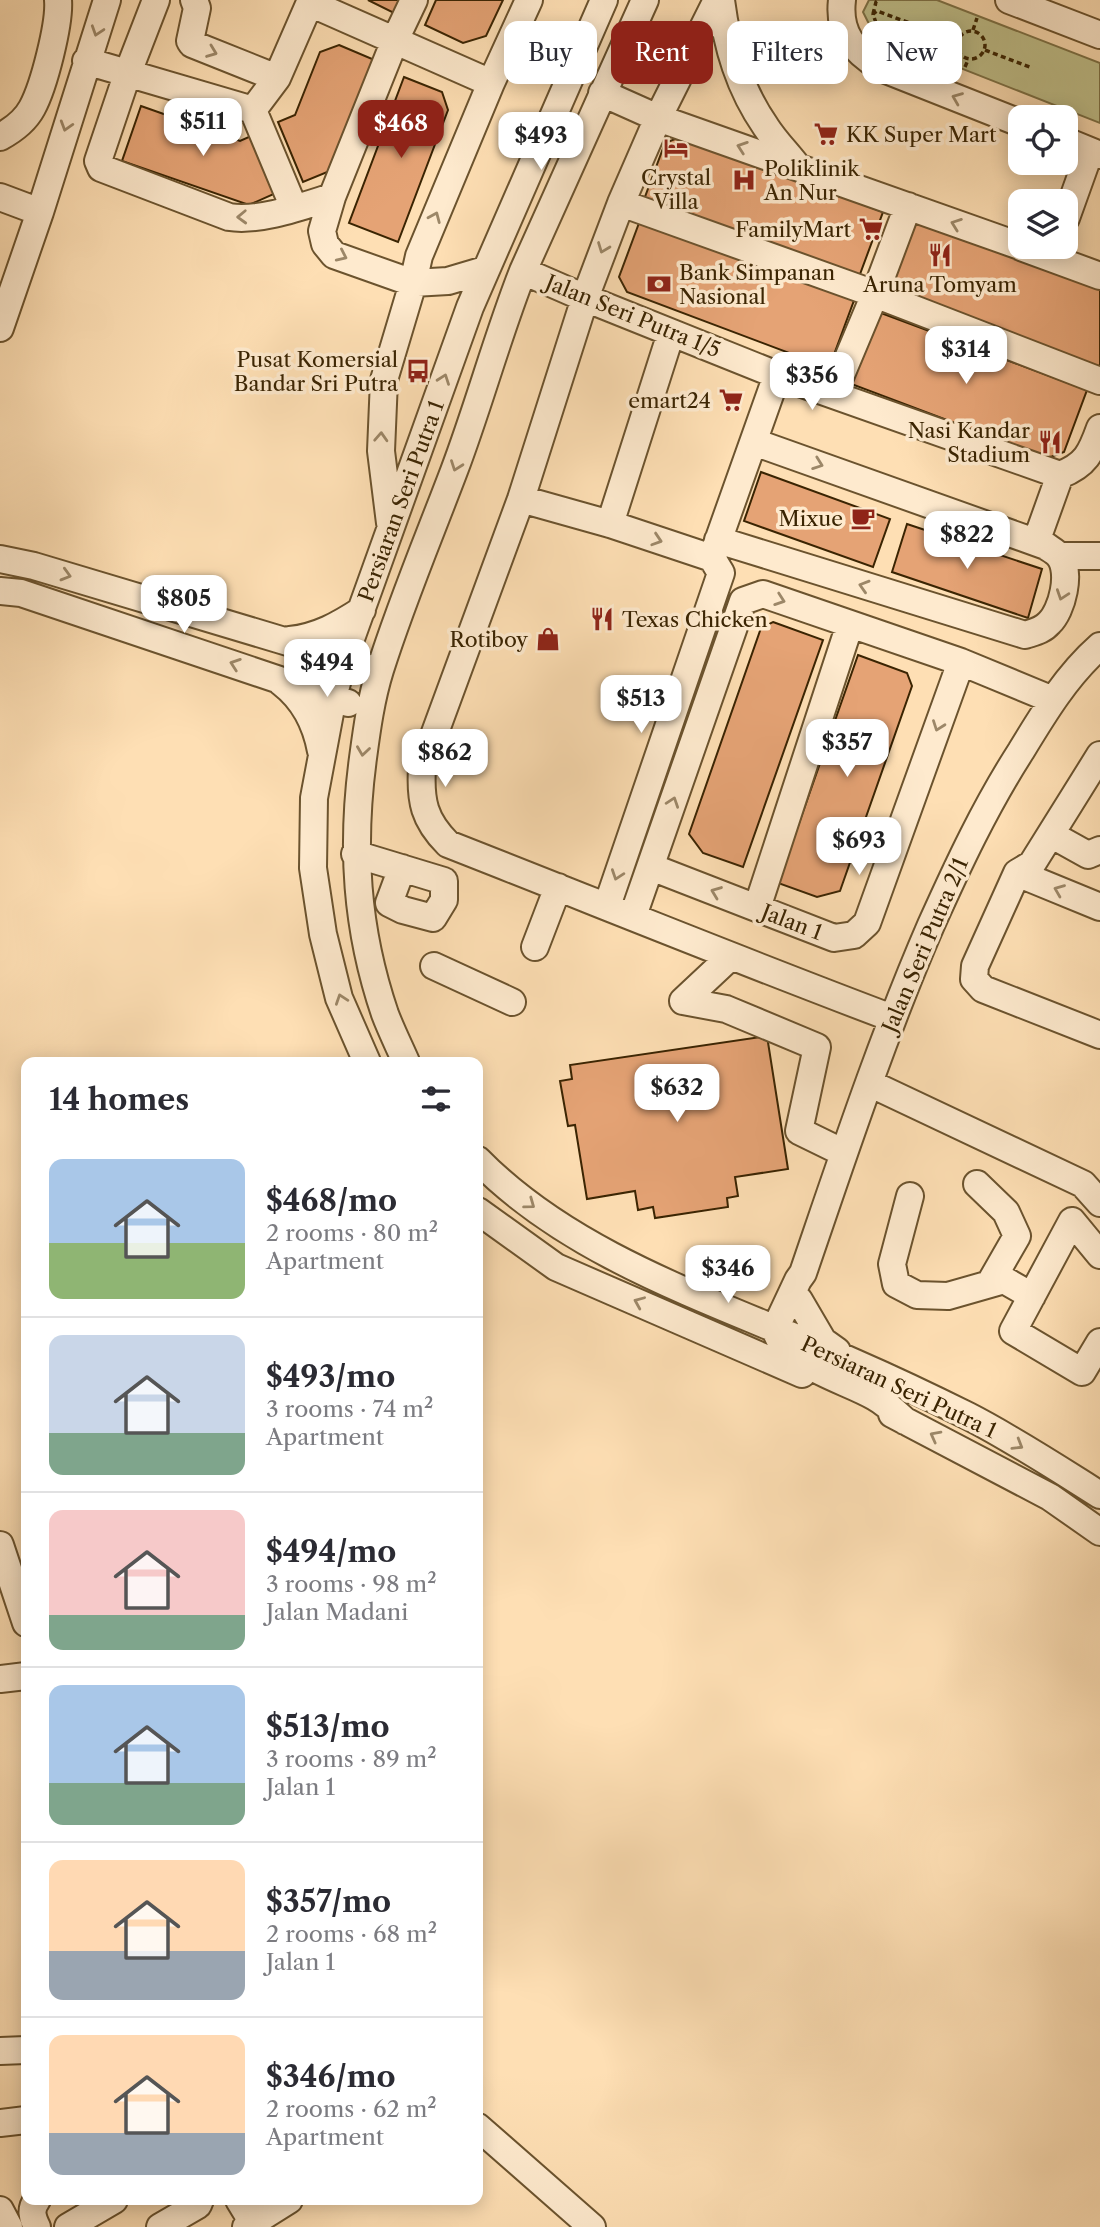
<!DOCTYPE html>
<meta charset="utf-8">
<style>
body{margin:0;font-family:"Libre Caslon Text",serif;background:#f7f7f7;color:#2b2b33;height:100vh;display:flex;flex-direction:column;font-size:26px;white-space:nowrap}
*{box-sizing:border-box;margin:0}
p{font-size:23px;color:#7c7c81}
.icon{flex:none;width:38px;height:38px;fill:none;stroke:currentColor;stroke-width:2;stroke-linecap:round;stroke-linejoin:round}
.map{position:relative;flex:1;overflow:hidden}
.drawer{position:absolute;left:21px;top:1057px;width:462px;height:1148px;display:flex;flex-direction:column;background:#fff;border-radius:14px;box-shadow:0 4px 18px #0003}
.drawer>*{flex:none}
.hud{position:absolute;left:504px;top:21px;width:490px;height:63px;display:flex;gap:14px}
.controls{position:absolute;left:1008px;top:105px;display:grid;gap:14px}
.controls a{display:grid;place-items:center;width:70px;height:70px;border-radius:14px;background:#fff;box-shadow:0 4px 18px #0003;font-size:35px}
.price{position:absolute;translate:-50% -60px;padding:0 16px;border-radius:14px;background:#fff;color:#222;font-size:23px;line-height:46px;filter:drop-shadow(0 2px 4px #0008)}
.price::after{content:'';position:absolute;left:50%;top:42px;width:21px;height:16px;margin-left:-10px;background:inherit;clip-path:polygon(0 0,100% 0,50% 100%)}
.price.active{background:#8f2418;color:#fff}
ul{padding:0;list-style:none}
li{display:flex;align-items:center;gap:21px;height:175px;padding:0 28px}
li+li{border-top:2px solid #e1e1e2}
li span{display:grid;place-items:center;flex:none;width:196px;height:140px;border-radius:14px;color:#555}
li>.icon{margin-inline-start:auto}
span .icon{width:84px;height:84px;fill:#fffc;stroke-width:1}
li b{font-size:30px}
h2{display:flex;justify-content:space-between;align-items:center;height:84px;padding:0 28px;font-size:30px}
.tag{padding:0 24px;border-radius:14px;background:#fff;box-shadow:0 4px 18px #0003;font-size:24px;line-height:63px}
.tag.active{background:#8f2418;color:#fff}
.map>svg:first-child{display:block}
</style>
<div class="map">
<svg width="1100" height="2227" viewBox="0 0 1100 2227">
<rect width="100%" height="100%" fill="#fedfb4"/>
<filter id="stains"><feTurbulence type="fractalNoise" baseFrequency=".00286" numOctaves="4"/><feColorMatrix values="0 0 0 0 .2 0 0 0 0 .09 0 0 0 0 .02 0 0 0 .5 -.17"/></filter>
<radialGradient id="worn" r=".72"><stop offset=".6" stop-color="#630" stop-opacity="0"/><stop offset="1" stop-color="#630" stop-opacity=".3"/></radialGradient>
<path fill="#c0c18c" stroke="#7d7247" stroke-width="2" d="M869 0H937L1100 63V123L874 34 863 12Z"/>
<path fill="#e5a375" stroke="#3a2402" stroke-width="2" d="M368 0H410L402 17Z
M436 0H503L486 36 463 43 425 25Z
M339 45 384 64 342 166 303 182 278 122 295 115 320 52Z
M404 77 442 92 448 110 398 242 349 223Z
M141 106 240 141 260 132 285 189 249 205 122 161Z
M680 137 883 212 856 285 642 205 665 143Z
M642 215 856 295 829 368 627 292 619 277Z
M911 217 1100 288V364L1098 370 884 290Z
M873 310 1087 390 1064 452 1048 458 846 382Z
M761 472 890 519 873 567 744 521Z
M907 524 1042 569 1028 618 892 572Z
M773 622 823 640 743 867 703 853 689 834 761 628Z
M858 655 907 673 912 686 840 891 817 897 778 883Z
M767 1036 788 1169 735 1177 738 1196 727 1198 728 1207 655 1218 653 1207 638 1210 635 1191 587 1199 575 1125 568 1126 560 1081 572 1079 570 1065Z"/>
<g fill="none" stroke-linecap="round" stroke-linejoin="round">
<g stroke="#6b532e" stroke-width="30">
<path id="minor" d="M156 0 127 75 98 161 101 168 229 217C260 222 303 206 332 197
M194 0 197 8 190 41 192 44 277 78
M414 0 395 40 332 197 322 231 325 244 334 255 413 283 448 281 485 270
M717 0 658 118 621 203 585 298 521 499 422 768C420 801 424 820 448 844 596 902 743 962 892 1018
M721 0C727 47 739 88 766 127 775 141 787 153 797 166
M842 0C838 34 854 51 881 68L1020 123
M1009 0 1100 35
M310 3 491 83
M86 61 253 110 277 78 311 0
M602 93 658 118 1020 246
M253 110 294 208
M0 137C13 130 25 121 32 108 44 86 60 23 58 0
M1066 141 1100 155
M0 197 40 212
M621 203 875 294 1100 381
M1066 218 1090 151
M1021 247 1100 276
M523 271 585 298 777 375 1060 475
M0 328 40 212 107 0
M833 394 875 294 908 206
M1060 475C1086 465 1091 453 1100 428
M521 499 610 524 712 558 777 375
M390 523 381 451 384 380 413 283 419 256 491 83 529 0
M610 524 671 333
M718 540 1025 635C1034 632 1042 631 1049 623 1062 611 1072 572 1059 556 1056 552 1050 549 1046 546L754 442
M1036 542 1060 475
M1060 556H1100
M0 559 34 566 361 664
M0 591 21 593 348 703
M290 640C318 637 339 625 362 610
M282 683C304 700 316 724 321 751
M1100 755 1032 864 1017 873 975 966 974 979 983 989 1100 1035
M1052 835 1088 855 1100 850
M355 854 444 881V900L433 918 403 910 389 903 402 868
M651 867 834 938 854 935 867 923 961 662
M1017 873 1100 907
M607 906 721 573 712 558
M757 908 850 624
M633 916 743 601 763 594 961 662 1053 700
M535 947 558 887
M434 966 512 1002
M683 1001 726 1009 817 1047 799 1131 844 1153
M683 1001 730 957
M367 1062 339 998 323 934 313 868 314 798 333 697 344 658 470 307 604 0
M406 1062C399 1046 391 1030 385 1014 356 929 351 847 363 758 367 728 371 699 380 670 401 603 429 537 454 471 479 405 497 337 523 271L645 0
M869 1083 1083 1184 1100 1203
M478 1160C577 1261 727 1305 853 1362 892 1379 930 1397 968 1416 1013 1439 1057 1468 1100 1495
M977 1184 1006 1212 1017 1236 990 1283
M910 1196 892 1264 896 1284 917 1295 948 1296 1004 1280 1032 1296
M478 1211 556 1267 802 1374
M1100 1255 1072 1221 1013 1331 1082 1372 1100 1342
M799 1300 823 1341 837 1351
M892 1414 1050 1497 1100 1532
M905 1421C896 1413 886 1403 875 1397 844 1379 786 1366 775 1329L798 1280 803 1273C843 1156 882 1038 931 925 958 865 985 807 1021 751 1044 713 1067 675 1100 646
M0 1545 26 1623
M0 1679 26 1676
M0 2051 26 2050
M0 2123 26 2120
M478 2127 592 2227
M239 2200 253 2223
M0 2210 9 2227
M37 2227C32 2217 30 2209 37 2200
M68 2227 114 2200
M160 2227 198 2205 200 2200
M246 2227 289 2200"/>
</g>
<path stroke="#3a2402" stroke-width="3.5" stroke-dasharray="5 3.5" stroke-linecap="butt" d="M873 14 876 2 879 0
M973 30 977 18
M957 45a14 14 0 1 1 28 0a14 14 0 1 1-28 0Z
M888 32 878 29 873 14 877 11 956 40
M985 50 1032 68
M965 67 968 60"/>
<use href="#minor" stroke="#feeace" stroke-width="26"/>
</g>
<defs><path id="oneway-chevron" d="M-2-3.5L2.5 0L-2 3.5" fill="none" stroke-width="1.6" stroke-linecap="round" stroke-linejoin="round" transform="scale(1.75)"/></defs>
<g stroke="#9c8768">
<use href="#oneway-chevron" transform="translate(97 31) rotate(108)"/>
<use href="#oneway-chevron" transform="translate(212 52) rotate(21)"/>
<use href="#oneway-chevron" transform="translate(957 98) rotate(-158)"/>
<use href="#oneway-chevron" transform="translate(66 126) rotate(107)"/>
<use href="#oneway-chevron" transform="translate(742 147) rotate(-161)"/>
<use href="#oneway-chevron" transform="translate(242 217) rotate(178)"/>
<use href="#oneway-chevron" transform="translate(435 217) rotate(-67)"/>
<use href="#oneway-chevron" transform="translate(956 224) rotate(-160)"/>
<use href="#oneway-chevron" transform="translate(603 248) rotate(111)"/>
<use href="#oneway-chevron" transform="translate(342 256) rotate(25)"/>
<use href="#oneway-chevron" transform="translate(444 379) rotate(-70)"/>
<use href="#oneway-chevron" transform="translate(381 437) rotate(-87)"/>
<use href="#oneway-chevron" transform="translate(818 464) rotate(20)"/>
<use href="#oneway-chevron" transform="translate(456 466) rotate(110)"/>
<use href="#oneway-chevron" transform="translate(657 540) rotate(18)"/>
<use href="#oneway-chevron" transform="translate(66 575) rotate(16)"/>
<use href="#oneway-chevron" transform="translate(864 586) rotate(-163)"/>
<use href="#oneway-chevron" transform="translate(1062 595) rotate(109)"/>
<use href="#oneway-chevron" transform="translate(780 600) rotate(19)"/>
<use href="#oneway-chevron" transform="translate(235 664) rotate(-161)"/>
<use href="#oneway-chevron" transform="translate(938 726) rotate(110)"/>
<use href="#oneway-chevron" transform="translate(363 751) rotate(98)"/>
<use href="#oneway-chevron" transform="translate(673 802) rotate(-71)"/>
<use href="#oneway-chevron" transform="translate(617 875) rotate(109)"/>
<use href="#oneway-chevron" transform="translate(1059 890) rotate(-158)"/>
<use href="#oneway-chevron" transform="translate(716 892) rotate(-159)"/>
<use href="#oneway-chevron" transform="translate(341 999) rotate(-109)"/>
<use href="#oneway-chevron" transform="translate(530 1204) rotate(36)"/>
<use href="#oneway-chevron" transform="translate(639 1302) rotate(-157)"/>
<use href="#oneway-chevron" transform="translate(935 1436) rotate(-152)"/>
<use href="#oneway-chevron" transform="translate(1018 1445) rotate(31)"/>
</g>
<defs>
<g id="supermarket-bare" transform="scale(1.89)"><path d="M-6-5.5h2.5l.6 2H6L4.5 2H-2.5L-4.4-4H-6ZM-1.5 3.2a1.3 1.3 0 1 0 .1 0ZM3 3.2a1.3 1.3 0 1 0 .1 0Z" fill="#8f2418" stroke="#feeace" stroke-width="2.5" paint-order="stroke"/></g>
<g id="hotel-bare" transform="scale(1.89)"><path d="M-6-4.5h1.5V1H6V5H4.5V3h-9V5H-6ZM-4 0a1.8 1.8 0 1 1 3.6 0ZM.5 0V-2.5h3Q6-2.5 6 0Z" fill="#8f2418" stroke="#feeace" stroke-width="2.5" paint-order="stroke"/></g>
<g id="hospital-bare" transform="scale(1.89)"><path d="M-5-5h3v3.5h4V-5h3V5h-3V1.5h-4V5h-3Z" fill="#8f2418" stroke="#feeace" stroke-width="2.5" paint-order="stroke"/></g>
<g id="restaurant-bare" transform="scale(1.89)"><path d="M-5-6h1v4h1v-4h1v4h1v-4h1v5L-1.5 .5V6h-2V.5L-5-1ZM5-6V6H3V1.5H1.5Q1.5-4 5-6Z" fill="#8f2418" stroke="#feeace" stroke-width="2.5" paint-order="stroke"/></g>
<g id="bank-bare" transform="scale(1.89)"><path d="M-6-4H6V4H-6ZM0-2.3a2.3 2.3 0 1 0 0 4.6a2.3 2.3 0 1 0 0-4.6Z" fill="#8f2418" stroke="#feeace" stroke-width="2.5" paint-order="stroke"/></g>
<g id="bus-bare" transform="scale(1.89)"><path d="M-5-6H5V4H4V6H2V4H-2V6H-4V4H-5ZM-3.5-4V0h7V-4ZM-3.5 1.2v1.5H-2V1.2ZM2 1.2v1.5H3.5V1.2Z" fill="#8f2418" stroke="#feeace" stroke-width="2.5" paint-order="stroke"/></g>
<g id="cafe-bare" transform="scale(1.89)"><path d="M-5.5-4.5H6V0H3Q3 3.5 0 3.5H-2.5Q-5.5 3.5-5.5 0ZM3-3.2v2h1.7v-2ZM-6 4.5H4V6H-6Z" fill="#8f2418" stroke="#feeace" stroke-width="2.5" paint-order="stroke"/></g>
<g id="shop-bare" transform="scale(1.89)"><path d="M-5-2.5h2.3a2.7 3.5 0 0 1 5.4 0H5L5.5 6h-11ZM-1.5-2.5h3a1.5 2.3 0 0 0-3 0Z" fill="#8f2418" stroke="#feeace" stroke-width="2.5" paint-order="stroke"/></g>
</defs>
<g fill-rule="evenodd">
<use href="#supermarket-bare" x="826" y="134"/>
<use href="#hotel-bare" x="676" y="148"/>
<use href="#hospital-bare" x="744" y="180"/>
<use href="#supermarket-bare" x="871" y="229"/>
<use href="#restaurant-bare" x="940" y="255"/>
<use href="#bank-bare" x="659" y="284"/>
<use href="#bus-bare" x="418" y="371"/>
<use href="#supermarket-bare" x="731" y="400"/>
<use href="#restaurant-bare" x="1050" y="442"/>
<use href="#cafe-bare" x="863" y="518"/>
<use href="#restaurant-bare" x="602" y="619"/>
<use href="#shop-bare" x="548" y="639"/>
</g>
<g text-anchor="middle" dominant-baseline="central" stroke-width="7" stroke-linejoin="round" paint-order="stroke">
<g font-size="21" fill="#3a2402" stroke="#feeace" text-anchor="end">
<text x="846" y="134" text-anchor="start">KK Super Mart</text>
<text x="764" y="168" text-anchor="start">Poliklinik<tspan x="764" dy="24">An Nur</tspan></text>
<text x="676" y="177" text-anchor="middle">Crystal<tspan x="676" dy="24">Villa</tspan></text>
<text x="851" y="229">FamilyMart</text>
<text x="679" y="272" text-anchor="start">Bank Simpanan<tspan x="679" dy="24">Nasional</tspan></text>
<text x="940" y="284" text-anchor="middle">Aruna Tomyam</text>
<text x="398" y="359">Pusat Komersial<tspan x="398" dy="24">Bandar Sri Putra</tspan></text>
<text x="711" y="400">emart24</text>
<text x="1030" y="430">Nasi Kandar<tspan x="1030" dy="24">Stadium</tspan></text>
<text x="843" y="518">Mixue</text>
<text x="622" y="619" text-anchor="start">Texas Chicken</text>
<text x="528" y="639">Rotiboy</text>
</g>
<g font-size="21" fill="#3a2402" stroke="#feeace">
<text transform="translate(633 316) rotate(22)">Jalan Seri Putra 1/5</text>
<text transform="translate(401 501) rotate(-70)">Persiaran Seri Putra 1</text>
<text transform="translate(792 922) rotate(21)">Jalan 1</text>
<text transform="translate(925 945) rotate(-67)">Jalan Seri Putra 2/1</text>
<text transform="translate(899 1387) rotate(25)">Persiaran Seri Putra 1</text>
</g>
</g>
<rect width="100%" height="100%" filter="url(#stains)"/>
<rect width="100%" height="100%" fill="url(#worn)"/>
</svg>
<div class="controls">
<a><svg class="icon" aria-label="locate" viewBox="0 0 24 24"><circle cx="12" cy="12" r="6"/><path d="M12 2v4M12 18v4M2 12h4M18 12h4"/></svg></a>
<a><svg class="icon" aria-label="layers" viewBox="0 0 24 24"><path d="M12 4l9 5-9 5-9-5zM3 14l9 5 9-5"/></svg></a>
</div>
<b class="price" style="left:203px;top:158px">$511</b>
<b class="price active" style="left:401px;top:160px">$468</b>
<b class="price" style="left:541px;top:172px">$493</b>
<b class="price" style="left:966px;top:386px">$314</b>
<b class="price" style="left:812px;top:412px">$356</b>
<b class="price" style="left:967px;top:571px">$822</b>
<b class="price" style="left:184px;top:635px">$805</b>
<b class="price" style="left:327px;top:699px">$494</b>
<b class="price" style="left:641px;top:735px">$513</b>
<b class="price" style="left:847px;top:779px">$357</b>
<b class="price" style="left:445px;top:789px">$862</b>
<b class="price" style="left:859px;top:877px">$693</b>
<b class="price" style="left:677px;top:1124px">$632</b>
<b class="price" style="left:728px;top:1305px">$346</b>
<div class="hud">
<a class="tag">Buy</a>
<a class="tag active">Rent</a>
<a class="tag">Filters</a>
<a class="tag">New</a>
</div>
<section class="drawer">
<h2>14 homes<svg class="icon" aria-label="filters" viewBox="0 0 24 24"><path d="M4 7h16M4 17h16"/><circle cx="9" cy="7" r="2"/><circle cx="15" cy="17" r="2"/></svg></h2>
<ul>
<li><span style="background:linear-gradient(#a9c7e8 60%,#8fb573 0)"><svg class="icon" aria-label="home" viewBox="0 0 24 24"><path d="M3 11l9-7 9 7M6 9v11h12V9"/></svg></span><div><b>$468/mo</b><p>2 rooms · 80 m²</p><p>Apartment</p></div></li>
<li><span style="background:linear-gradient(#c9d6e8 70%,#7fa58c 0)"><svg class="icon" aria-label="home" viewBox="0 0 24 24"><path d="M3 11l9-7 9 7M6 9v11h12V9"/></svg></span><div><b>$493/mo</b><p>3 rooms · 74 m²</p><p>Apartment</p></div></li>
<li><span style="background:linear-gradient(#f6c9c9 75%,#7fa58c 0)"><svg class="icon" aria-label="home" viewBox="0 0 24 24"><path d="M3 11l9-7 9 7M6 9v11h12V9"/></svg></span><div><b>$494/mo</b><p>3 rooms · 98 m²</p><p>Jalan Madani</p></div></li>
<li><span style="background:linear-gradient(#a9c7e8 70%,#7fa58c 0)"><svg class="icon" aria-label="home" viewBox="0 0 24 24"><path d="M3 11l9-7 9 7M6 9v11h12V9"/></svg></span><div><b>$513/mo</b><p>3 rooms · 89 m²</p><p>Jalan 1</p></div></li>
<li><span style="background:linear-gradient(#ffd9b3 65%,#9aa5b1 0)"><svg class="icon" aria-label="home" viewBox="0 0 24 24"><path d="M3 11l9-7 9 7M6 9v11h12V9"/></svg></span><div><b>$357/mo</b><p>2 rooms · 68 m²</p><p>Jalan 1</p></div></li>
<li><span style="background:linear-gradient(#ffd9b3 70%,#9aa5b1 0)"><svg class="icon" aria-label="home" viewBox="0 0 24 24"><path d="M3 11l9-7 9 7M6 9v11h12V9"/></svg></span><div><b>$346/mo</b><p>2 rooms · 62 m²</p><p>Apartment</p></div></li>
</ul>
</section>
</div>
